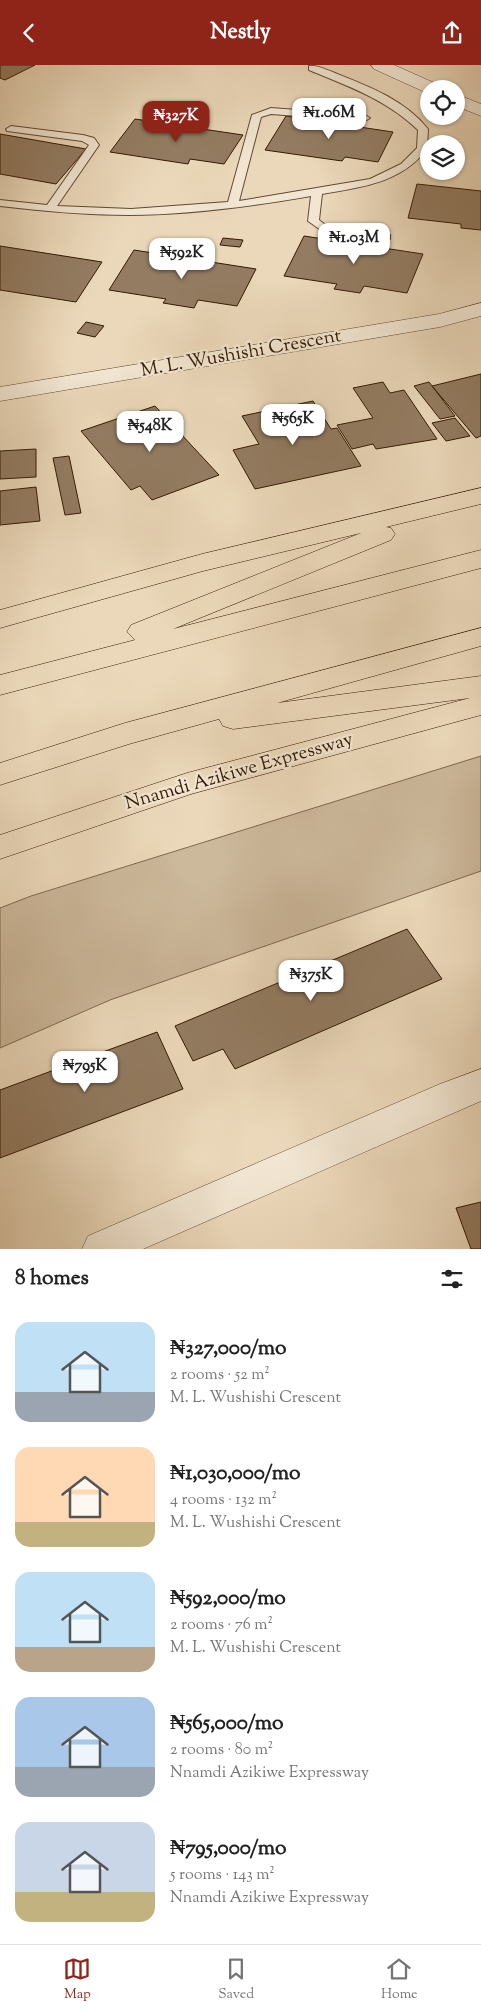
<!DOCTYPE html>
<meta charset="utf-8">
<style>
body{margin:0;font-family:"Sorts Mill Goudy",serif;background:#f6f6f6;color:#222;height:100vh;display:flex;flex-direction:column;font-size:19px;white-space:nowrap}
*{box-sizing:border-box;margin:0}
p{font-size:16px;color:#767676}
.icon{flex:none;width:28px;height:28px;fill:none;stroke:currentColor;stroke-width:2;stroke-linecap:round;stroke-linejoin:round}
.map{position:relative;height:1184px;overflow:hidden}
.side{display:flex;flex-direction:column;background:#fff;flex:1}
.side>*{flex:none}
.tools{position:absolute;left:420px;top:15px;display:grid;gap:10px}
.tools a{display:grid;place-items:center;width:45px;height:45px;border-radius:50%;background:#fff;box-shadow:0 1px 4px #0004;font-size:25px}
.price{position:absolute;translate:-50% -42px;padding:0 11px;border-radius:10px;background:#fff;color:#222;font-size:16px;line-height:32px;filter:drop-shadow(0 1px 2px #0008)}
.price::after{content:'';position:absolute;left:50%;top:30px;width:15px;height:11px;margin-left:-8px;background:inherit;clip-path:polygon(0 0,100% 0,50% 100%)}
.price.on{background:#8f2418;color:#fff}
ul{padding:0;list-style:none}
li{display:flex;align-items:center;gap:15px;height:125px;padding:0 15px}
li span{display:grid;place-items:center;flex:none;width:140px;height:100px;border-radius:15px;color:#555}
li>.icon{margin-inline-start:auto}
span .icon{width:60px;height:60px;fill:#fffc;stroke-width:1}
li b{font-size:21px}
h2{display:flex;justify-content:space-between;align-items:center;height:60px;padding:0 15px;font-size:21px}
header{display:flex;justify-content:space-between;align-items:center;height:65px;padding:0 15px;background:#8f2418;color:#fff;font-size:22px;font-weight:700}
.tab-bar{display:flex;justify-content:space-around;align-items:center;height:70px;border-top:1px solid #e0e0e0;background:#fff;font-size:14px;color:#767676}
.tab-bar a{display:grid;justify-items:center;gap:2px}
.tab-bar .on{color:#8f2418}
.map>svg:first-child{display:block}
</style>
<header><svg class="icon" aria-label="back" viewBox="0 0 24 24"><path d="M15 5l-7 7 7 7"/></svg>Nestly<svg class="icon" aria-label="share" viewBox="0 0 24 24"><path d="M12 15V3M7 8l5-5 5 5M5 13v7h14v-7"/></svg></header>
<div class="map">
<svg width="481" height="1184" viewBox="0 0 481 1184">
<rect width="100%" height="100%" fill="#ebd8ba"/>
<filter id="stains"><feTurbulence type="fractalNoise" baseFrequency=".004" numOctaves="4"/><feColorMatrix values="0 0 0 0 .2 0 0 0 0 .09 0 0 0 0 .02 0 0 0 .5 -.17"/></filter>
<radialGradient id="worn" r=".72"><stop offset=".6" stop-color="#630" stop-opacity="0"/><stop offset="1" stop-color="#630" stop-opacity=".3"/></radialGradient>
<path fill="#ccb89b" stroke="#80684f" d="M481 691V806L110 935 0 983V843L31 831Z"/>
<path fill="#937c62" stroke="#341903" d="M0 0H35L5 15 0 13Z
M286 51 393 67 378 97 345 92 342 96 265 85Z
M135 54 243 70 224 99 190 94 188 99 110 87Z
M0 69 86 84 56 119 0 109Z
M417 119 481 126V165L461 163V159L408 153Z
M304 171 423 189 407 228 364 221 360 228 334 224 337 219 284 211Z
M223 173 243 175 240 182 220 180Z
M0 181 102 197 76 237 0 225Z
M134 185 256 204 237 241 198 235 194 243 163 238 166 234 109 225Z
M86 257 104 261 95 272 77 268Z
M481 309V371L476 373 432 321Z
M383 317 390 328 404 325 437 374 376 384 373 379 352 384 337 360 373 353 353 323Z
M429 317 455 351 440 354 414 321Z
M313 336 331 364 337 363 361 401 255 424 233 385 259 379 242 351Z
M155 341 219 410 152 435 140 421 131 425 81 366Z
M455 353 470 371 446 376 432 358Z
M36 384V412L0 414V386Z
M69 391 81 448 65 450 53 393Z
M36 422 40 456 0 460V426Z
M407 864 442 914 235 1004 223 984 193 996 175 961Z
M157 967 183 1024 0 1093V1025Z
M481 1137V1184H471L456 1143Z"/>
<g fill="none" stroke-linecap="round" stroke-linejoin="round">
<g stroke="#624931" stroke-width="2">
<path id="lane" d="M309 1C317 0 327 5 335 8 368 21 405 35 428 64L427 84C401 118 362 122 322 129L319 155 328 162 386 169 390 170V174L325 168 308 156 311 131C254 141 188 150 129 150 86 150 43 146 0 141V135L47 140 89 80 82 76 7 66 6 64 11 61 83 70 94 73 99 80 57 141 131 144 228 137 252 50 271 43 365 50 370 53 365 56 271 49 261 52 239 136 370 114 401 99 417 83 418 65C387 35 348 21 309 5Z"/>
</g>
<g stroke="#624931" stroke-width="1">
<path id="street" d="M371 0H394L439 20 442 24H429V28H427L374 4Z
M456 29 481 39V51L456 41Z
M481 238V251L440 262 0 336V322L439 249Z
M481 1004V1036L143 1184H82L88 1171 440 1019Z"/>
</g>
<g stroke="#341903" stroke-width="1">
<path id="highway" d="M481 423V439L386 462 391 463 395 469 391 475 173 564 481 485V503L0 630V610L135 575 127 567 131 560 361 468 203 506 0 563V545L202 489Z
M481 563V581L277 638 481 611V650L191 729 0 794V770L187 708 470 633 233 664 223 661 219 654 129 679 0 720V698L125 658Z"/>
</g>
<use href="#lane" fill="#f2e6d2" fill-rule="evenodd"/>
<use href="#street" fill="#f2e6d2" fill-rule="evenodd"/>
<use href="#highway" fill="#ebd8ba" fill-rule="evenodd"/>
</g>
<g text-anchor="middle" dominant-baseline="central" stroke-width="4.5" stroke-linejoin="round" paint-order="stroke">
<g font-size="19" fill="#341903" stroke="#f2e6d2">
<text transform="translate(241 289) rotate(-10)">M. L. Wushishi Crescent</text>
<text transform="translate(239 707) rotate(-16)">Nnamdi Azikiwe Expressway</text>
</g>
</g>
<rect width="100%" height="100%" filter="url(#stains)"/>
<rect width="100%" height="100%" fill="url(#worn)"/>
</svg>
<div class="tools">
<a><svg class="icon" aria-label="locate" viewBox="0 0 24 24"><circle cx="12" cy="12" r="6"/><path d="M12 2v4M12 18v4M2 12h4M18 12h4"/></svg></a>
<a><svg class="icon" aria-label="layers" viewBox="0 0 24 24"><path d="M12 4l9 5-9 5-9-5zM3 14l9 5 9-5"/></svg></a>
</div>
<b class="price" style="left:329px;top:75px">₦1.06M</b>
<b class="price on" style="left:176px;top:78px">₦327K</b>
<b class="price" style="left:354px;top:200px">₦1.03M</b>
<b class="price" style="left:182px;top:215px">₦592K</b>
<b class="price" style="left:293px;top:381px">₦565K</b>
<b class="price" style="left:150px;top:388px">₦548K</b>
<b class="price" style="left:311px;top:937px">₦375K</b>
<b class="price" style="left:85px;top:1028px">₦795K</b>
</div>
<section class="side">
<h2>8 homes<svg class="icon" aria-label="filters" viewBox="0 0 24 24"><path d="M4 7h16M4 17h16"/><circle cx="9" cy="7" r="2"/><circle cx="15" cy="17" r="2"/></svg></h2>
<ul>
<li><span style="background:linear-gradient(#bfe0f5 70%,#9aa5b1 0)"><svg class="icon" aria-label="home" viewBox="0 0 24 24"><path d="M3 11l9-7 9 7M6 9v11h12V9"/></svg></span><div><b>₦327,000/mo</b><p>2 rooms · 52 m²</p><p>M. L. Wushishi Crescent</p></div></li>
<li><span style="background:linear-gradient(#ffd9b3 75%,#c2b280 0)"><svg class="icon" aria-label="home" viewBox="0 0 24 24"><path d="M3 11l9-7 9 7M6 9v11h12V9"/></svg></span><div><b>₦1,030,000/mo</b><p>4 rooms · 132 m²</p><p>M. L. Wushishi Crescent</p></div></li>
<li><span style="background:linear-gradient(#bfe0f5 75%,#b9a48a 0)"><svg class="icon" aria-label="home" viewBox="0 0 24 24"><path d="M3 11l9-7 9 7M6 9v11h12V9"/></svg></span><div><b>₦592,000/mo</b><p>2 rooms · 76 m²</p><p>M. L. Wushishi Crescent</p></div></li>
<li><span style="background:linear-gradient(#a9c7e8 70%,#9aa5b1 0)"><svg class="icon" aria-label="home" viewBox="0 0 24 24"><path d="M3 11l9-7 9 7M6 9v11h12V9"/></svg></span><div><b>₦565,000/mo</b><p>2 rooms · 80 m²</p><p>Nnamdi Azikiwe Expressway</p></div></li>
<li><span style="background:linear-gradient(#c9d6e8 70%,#c2b280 0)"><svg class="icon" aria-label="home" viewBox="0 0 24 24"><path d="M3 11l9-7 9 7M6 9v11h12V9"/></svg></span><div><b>₦795,000/mo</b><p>5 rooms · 143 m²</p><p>Nnamdi Azikiwe Expressway</p></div></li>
</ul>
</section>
<nav class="tab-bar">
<a class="on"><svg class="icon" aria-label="map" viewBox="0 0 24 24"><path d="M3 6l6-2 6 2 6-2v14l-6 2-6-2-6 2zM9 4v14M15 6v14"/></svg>Map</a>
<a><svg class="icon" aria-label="saved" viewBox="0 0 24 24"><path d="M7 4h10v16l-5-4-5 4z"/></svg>Saved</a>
<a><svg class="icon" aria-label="home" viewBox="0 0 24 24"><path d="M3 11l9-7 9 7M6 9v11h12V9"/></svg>Home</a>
</nav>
